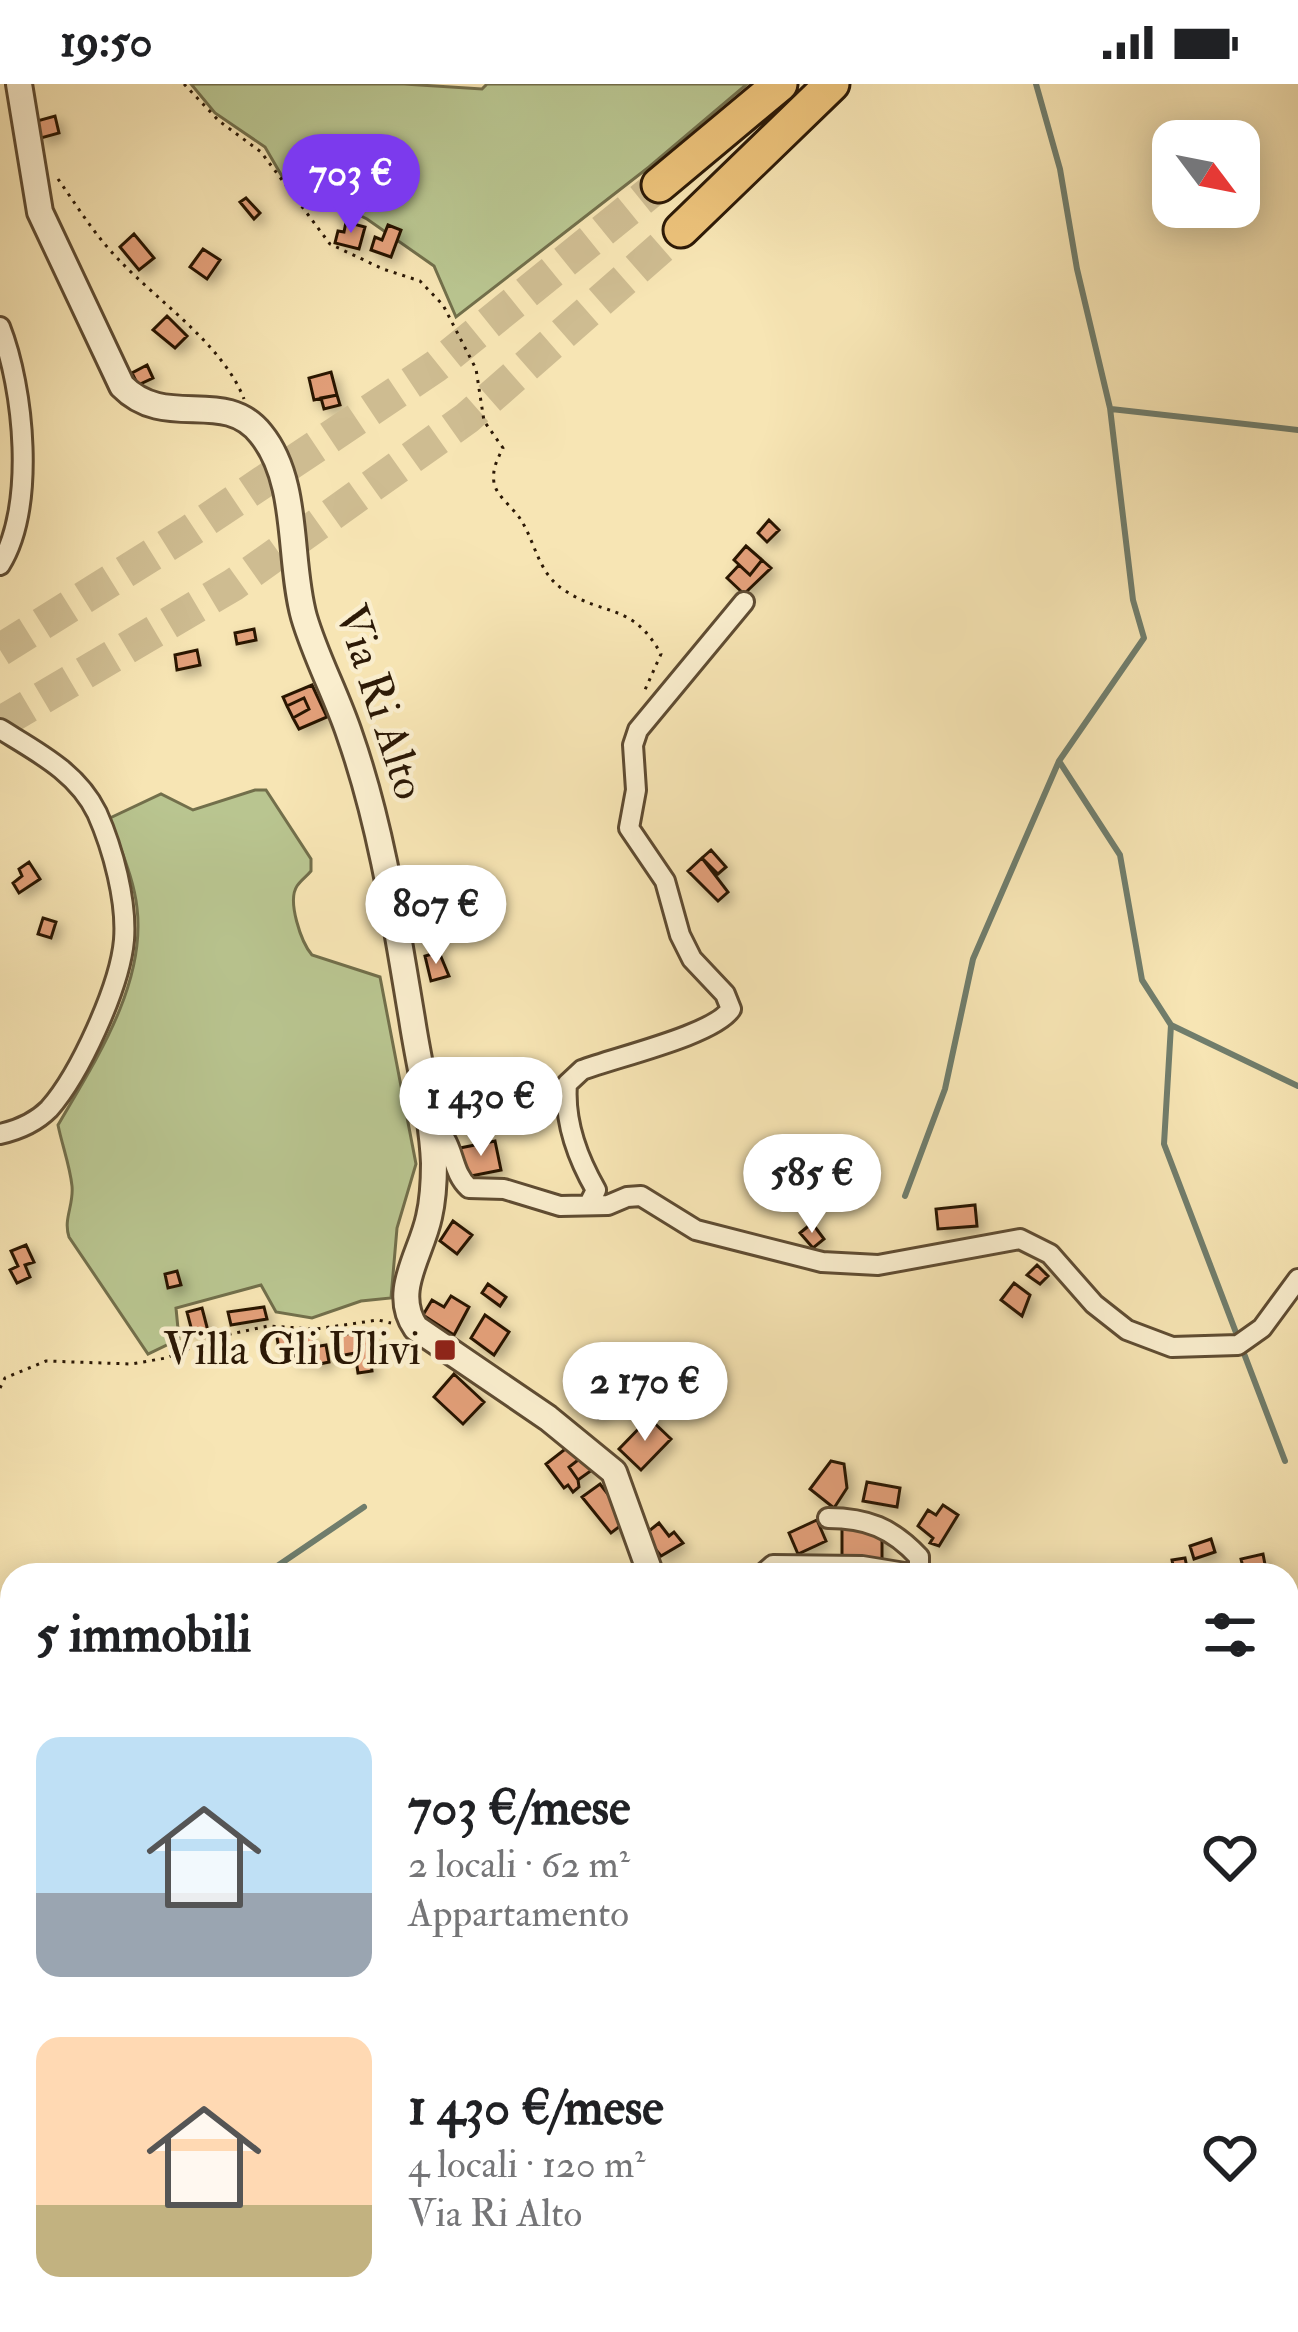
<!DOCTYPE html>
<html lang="it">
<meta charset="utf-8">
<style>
body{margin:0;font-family:"IM FELL Double Pica",serif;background:#f6f6f6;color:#202124;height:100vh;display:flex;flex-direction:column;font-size:45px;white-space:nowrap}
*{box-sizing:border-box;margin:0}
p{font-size:39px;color:#757577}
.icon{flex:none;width:66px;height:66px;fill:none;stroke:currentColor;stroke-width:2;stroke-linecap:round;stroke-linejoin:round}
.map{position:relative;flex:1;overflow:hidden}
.details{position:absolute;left:0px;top:1479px;width:1299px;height:771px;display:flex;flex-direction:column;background:#fff;border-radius:36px 36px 0 0;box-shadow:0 6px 30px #0003}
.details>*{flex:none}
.needle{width:78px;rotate:122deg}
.buttons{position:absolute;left:1152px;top:36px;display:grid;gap:24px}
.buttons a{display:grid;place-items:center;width:108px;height:108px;border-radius:24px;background:#fff;box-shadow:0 6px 30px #0003;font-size:60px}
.price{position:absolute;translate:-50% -102px;padding:0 27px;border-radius:42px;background:#fff;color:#222;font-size:39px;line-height:78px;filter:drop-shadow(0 3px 6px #0008)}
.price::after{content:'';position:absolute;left:50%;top:72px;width:36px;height:27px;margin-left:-18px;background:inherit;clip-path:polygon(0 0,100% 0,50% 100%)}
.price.active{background:#7c3aed;color:#fff}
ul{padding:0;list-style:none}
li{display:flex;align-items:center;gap:36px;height:300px;padding:0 36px}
li span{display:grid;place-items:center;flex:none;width:336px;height:240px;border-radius:24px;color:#555}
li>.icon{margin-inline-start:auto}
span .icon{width:144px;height:144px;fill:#fffc;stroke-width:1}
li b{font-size:51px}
h2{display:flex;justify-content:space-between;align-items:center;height:144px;padding:0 36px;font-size:51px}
.status{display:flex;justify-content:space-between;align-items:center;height:84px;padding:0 60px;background:#fff;direction:ltr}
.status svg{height:33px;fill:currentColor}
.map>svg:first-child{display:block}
</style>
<div class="status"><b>19:50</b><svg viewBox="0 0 49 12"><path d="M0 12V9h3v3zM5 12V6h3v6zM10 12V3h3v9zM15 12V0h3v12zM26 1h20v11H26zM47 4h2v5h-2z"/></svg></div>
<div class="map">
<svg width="1298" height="2248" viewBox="0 0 1298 2248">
<defs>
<filter id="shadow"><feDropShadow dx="5.5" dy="5.5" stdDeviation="6" flood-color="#0004"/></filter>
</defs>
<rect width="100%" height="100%" fill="#f7e5b4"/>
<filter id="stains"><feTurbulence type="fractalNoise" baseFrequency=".00167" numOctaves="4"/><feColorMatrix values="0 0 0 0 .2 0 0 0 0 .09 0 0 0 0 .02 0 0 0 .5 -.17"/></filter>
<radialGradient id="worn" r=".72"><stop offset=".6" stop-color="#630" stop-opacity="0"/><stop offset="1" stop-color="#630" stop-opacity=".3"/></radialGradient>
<path fill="#b9c590" stroke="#726f4b" stroke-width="3" d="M191 0H404L482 5 487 0H747L649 83 456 233 434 182 367 135 283 94 265 63 215 29Z
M255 706H266L311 775V787C307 792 301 796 297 802 287 817 301 858 312 871L380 893 416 1080 397 1144 391 1214 361 1217 312 1234 276 1228 261 1201 176 1224 179 1255 148 1270 69 1153C63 1135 74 1121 72 1102 70 1082 62 1061 58 1041 95 977 146 901 137 824 134 794 119 762 110 734L161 710 193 726Z"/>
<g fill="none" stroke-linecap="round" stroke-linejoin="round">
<path stroke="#707d6c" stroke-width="6" d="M1036 0 1060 85 1077 185 1110 324 1133 516 1144 554 1059 677 1120 771 1142 896 1171 941 1298 1002
M1111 325 1298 346
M1171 941 1164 1060 1285 1377
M905 1112 945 1005 973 875 1059 677
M264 1491 364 1423
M0 1659 12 1661"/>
</g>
<path fill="#e19e78" stroke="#2c1906" stroke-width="3" filter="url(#shadow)" d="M55 32 59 49 41 54 37 37Z
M246 114 260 129 254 135 240 118Z
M346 138 365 143 359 165 335 159 338 147 344 148Z
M388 141 401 146 391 173 371 166 375 153 382 156Z
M134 150 154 174 139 186 120 163Z
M203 165 220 176 207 195 190 183Z
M167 232 187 252 175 264 153 246Z
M147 281 153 294 138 301 132 289Z
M331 288 337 311 314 316 309 294Z
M337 311 340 321 324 325 321 314Z
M769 436 779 446 767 458 758 449Z
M746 462 762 476 750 491 734 476Z
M762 476 771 484 744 510 727 494 739 481 750 491Z
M254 545 256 556 237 560 235 549Z
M197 566 200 581 177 586 175 571Z
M312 601 327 633 299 645 293 634 309 625 304 614 287 622 283 613Z
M304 614 309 625 293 634 287 622Z
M711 766 726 783 718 790 702 774Z
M702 774 728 808 718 817 688 787Z
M29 778 40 795 19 809 13 799 22 792 19 785Z
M433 789 445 831 416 838 406 796Z
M43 834 56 838 51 854 38 850Z
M439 868 449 892 431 897 425 872Z
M465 983 473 1022 444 1027 436 988Z
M495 1057 501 1086 466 1093 460 1064Z
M975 1121 977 1142 938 1145 936 1125Z
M453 1137 472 1151 457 1170 440 1157Z
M812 1139 824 1155 813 1164 800 1149Z
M26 1161 34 1178 25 1181 30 1193 17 1199 10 1186 18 1182 11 1167Z
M1037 1181 1048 1192 1040 1200 1027 1191Z
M177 1187 181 1201 168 1204 165 1190Z
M1014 1199 1030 1211 1022 1232 1001 1216Z
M488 1200 506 1213 500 1222 482 1209Z
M451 1212 469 1223 454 1251 423 1231 432 1216 444 1223Z
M264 1223 267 1235 231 1241 228 1228Z
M202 1224 208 1247 193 1251 187 1228Z
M485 1231 509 1248 494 1271 471 1254Z
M367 1246 372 1287 358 1289 355 1269 339 1272 336 1252Z
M276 1247 290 1249 293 1263 279 1266Z
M290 1249 313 1251 314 1263 326 1261 329 1278 315 1281 314 1274 295 1277Z
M454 1290 484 1318 463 1340 434 1313Z
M597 1304 611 1311 598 1334 585 1328Z
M649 1334 671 1355 641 1386 619 1365Z
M573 1359 582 1373 569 1383 578 1396 579 1403 573 1408 568 1401 564 1404 546 1380Z
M582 1373 592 1386 578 1396 569 1383Z
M831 1377 844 1380 847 1404 834 1424 810 1405Z
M867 1398 900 1404 897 1423 863 1417Z
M600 1400 628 1436 611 1449 582 1413Z
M943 1421 958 1431 939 1462 930 1459 933 1454 918 1442 928 1426 936 1431Z
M817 1436 826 1457 798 1470 789 1449Z
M659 1439 669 1452 674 1448 683 1459 661 1472 644 1451Z
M842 1440 882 1442V1476L842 1474Z
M1211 1455 1215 1468 1194 1475 1190 1462Z
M1263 1470 1267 1491H1245L1241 1475Z
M1185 1474 1188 1488 1175 1491 1172 1476Z
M12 1975V2001L0 2002V1976Z
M1287 1992 1298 2012 1287 2021Z
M1295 2015 1298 2049 1294 2052 1287 2042V2021Z"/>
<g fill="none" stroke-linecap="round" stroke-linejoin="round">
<path stroke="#cebc91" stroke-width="33" stroke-dasharray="33 16" stroke-linecap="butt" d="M0 566 190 447 436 282 659 101
M0 639 233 501 467 334 681 146"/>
<g stroke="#5f4c32" stroke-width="24">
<path id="minor" d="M0 243C24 304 36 423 0 481
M0 645C37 668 77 688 97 729 113 765 127 817 124 856 120 902 80 990 49 1025 36 1038 18 1046 0 1050
M429 1041C457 1054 448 1085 469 1104L504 1105 560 1122 608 1121 627 1113 641 1112 696 1146 822 1178 878 1181 1020 1155 1050 1170 1094 1220 1127 1246 1172 1263 1238 1261 1262 1244 1298 1195
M589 1120 596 1106C577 1073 564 1038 567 1000L582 986C616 973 714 951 731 925L725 910 692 875 680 851 665 797 629 744 636 706 633 661 638 646 744 518
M767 1491 765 1488 773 1481 862 1482 911 1490 919 1487V1473C892 1444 867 1434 828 1434"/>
</g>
<g stroke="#5f4c32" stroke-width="30">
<path id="tertiary" d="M19 0 40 128 122 302C166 347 224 303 261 350 300 398 288 476 304 533 316 574 337 612 350 652 382 744 396 840 412 935 419 982 432 1031 434 1079 434 1097 433 1116 429 1133 421 1171 391 1208 416 1244L548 1334 614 1388 651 1491
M1287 1811 1298 1816
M788 2238 853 2248
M225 2248 244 2238
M1002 2248 1044 2238"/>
</g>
<g stroke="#2c1906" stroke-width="39">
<path id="motorway" d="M659 101 780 0
M681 146 832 0"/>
</g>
<path stroke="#2c1906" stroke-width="3" stroke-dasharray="3 6" stroke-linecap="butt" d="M184 0 219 37 261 68 330 160 383 185 420 197 443 221 476 285 484 337 503 364C497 376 492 385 494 399 497 413 513 423 521 436 536 460 538 489 564 506 604 533 632 518 661 570L644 608
M58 95C77 122 96 153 120 177 159 218 223 261 244 315
M0 1304 5 1294 46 1277 131 1280 166 1274 217 1253 268 1242 316 1245 378 1236 391 1239
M1287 1550 1298 1548
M0 1589 12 1591
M1287 1971 1298 1999
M113 2238 115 2248
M1107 2238 1122 2248
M1152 2238 1153 2248
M1074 2248 1101 2238"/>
<use href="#minor" stroke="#faeece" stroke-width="18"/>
<use href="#tertiary" stroke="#faeece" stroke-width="24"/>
<use href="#motorway" stroke="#ecc27a" stroke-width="33"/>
</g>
<rect fill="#8f2418" stroke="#faeece" stroke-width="4.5" x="433" y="1254" width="24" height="24" rx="6"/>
<g text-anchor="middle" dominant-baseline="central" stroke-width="9" stroke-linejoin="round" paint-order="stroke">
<g font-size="45" fill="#2c1906" stroke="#faeece">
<text transform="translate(380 618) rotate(72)">Via Ri Alto</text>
</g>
<g font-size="45" fill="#2c1906" stroke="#faeece" text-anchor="end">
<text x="421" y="1266">Villa Gli Ulivi</text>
</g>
</g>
<rect width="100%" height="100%" filter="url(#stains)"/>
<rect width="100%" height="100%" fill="url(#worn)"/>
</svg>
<div class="buttons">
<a><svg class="needle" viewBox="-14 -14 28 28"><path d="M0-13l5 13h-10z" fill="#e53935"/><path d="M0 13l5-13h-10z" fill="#757577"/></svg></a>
</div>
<b class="price active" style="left:351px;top:152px">703 €</b>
<b class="price" style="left:436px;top:883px">807 €</b>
<b class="price" style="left:481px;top:1075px">1 430 €</b>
<b class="price" style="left:812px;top:1152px">585 €</b>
<b class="price" style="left:645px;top:1360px">2 170 €</b>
<section class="details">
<h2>5 immobili<svg class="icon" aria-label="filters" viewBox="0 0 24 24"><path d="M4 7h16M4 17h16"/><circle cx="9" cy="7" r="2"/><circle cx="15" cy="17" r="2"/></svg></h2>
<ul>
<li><span style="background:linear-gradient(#bfe0f5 65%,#9aa5b1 0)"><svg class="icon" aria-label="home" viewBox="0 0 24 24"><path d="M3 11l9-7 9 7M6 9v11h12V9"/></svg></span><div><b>703 €/mese</b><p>2 locali · 62 m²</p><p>Appartamento</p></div><svg class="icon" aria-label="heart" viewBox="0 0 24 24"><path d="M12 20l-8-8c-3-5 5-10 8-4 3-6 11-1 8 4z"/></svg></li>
<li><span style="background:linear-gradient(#ffd9b3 70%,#c2b280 0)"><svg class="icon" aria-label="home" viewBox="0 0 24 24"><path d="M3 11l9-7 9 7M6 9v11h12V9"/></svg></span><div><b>1 430 €/mese</b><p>4 locali · 120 m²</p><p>Via Ri Alto</p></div><svg class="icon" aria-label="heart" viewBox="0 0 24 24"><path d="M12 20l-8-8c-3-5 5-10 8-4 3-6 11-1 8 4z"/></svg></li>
</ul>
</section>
</div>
